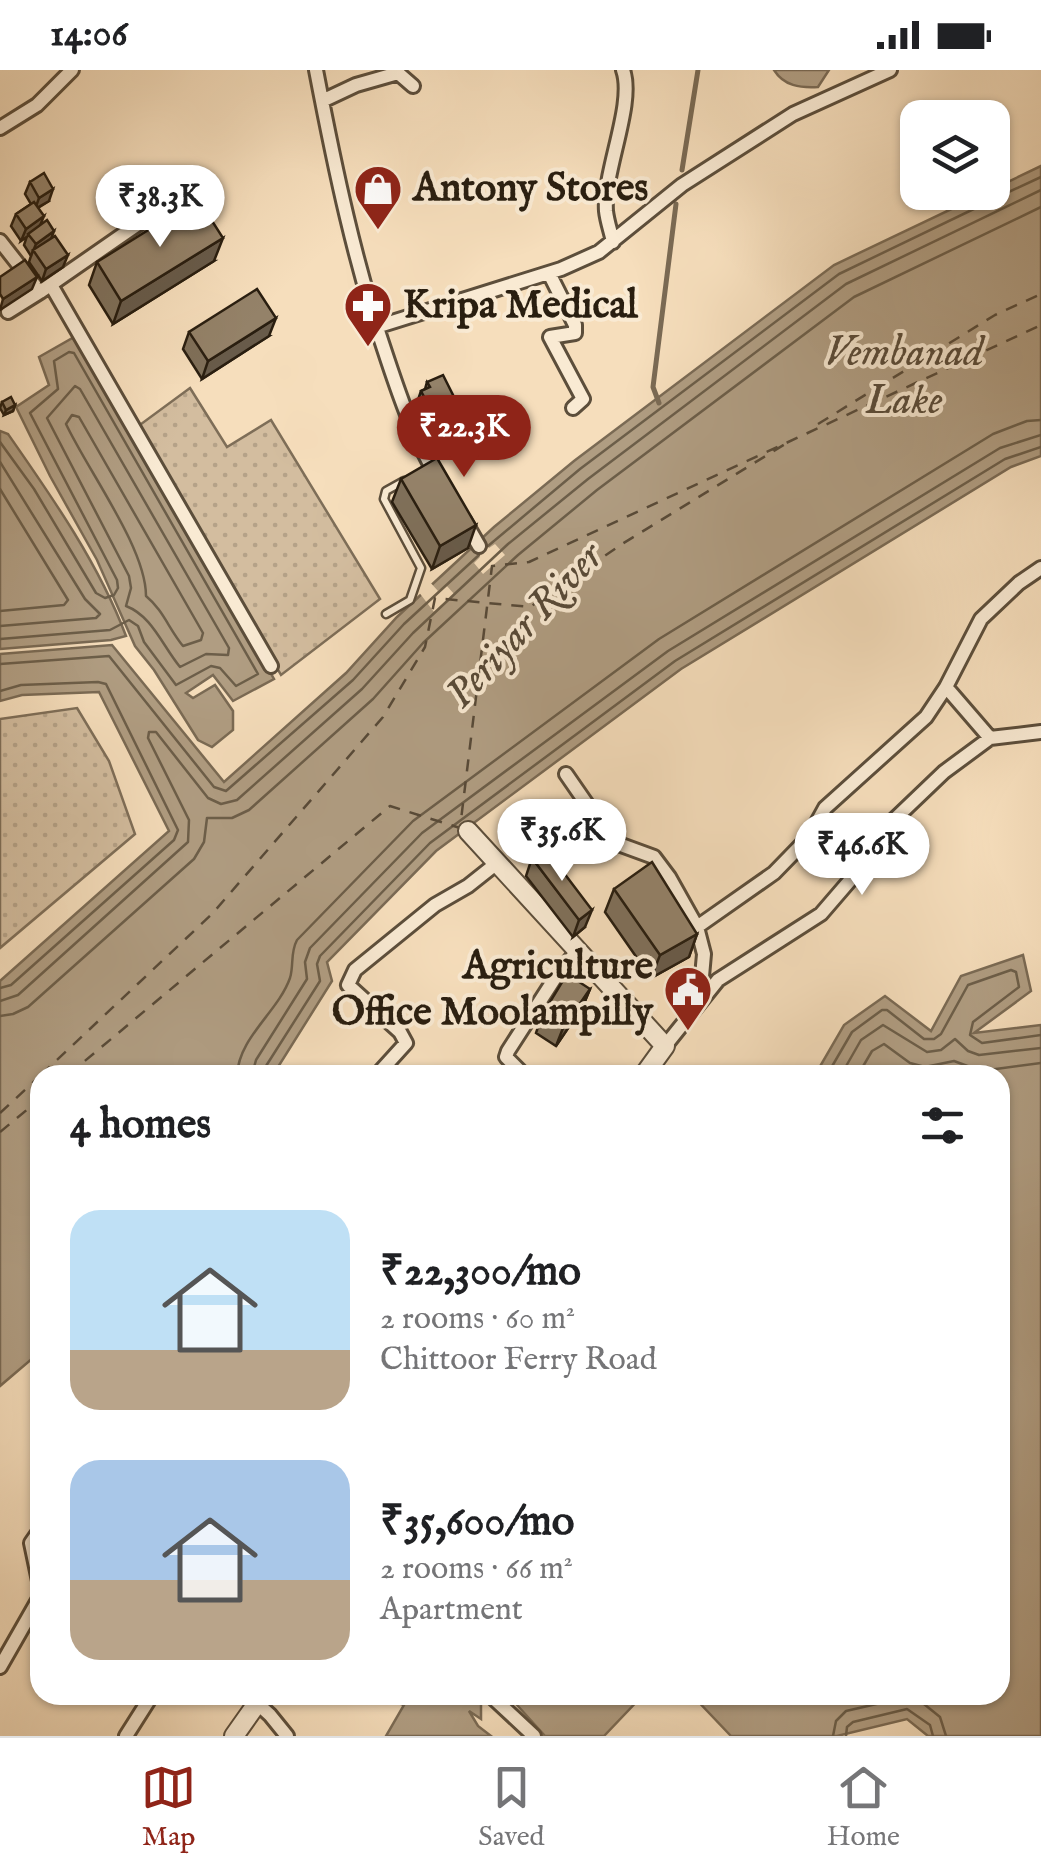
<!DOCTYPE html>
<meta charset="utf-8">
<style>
body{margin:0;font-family:"IM FELL English",serif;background:#f6f6f6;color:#202124;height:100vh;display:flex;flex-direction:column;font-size:38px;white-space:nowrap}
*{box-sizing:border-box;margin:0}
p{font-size:32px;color:#757577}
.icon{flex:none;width:55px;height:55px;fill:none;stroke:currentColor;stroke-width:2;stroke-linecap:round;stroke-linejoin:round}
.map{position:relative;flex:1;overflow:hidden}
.details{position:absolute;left:30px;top:995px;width:980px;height:640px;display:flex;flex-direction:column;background:#fff;border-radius:30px;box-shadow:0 2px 8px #0004}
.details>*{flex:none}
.tools{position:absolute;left:900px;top:30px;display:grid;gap:20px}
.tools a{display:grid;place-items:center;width:110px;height:110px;border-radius:20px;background:#fff;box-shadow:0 2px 8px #0004;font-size:50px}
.price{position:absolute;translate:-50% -85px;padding:0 22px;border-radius:35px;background:#fff;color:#222;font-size:32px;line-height:65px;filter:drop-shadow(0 2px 5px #0008)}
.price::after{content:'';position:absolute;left:50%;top:60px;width:30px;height:22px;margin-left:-15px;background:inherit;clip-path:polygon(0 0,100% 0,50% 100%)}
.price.current{background:#8f2418;color:#fff}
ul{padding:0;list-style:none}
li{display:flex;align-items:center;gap:30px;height:250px;padding:0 40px}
li span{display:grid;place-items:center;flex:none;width:280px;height:200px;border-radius:30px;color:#555}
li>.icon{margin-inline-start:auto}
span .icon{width:120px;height:120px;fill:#fffc;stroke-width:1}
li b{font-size:42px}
h2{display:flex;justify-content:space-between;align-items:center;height:120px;padding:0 40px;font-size:42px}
.status{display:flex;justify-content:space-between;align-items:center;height:70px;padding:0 50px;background:#fff;direction:ltr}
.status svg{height:28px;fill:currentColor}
.tabs{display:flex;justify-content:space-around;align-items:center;height:140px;border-top:2px solid #e0e0e0;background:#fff;font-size:28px;color:#757577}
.tabs a{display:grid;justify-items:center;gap:5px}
.tabs .current{color:#8f2418}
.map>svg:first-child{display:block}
</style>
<div class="status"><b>14:06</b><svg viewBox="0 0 49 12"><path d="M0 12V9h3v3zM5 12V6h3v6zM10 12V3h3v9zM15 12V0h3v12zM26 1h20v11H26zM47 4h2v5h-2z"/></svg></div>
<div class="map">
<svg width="1041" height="1666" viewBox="0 0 1041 1666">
<defs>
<pattern id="grass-dots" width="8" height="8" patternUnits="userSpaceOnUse" patternTransform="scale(2.5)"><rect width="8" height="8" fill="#d3bd9f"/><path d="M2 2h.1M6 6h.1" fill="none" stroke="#b5a288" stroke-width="1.8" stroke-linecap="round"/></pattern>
</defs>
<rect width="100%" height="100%" fill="#f6debc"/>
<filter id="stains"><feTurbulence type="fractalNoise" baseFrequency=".002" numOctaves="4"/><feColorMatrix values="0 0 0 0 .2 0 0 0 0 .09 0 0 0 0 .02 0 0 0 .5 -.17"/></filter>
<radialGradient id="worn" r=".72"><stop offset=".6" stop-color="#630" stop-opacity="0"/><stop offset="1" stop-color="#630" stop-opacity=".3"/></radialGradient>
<path fill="url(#grass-dots)" stroke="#7e6e58" stroke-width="2.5" d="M190 318 227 377 271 350 380 529 281 605 137 357Z
M77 638 109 691 135 764 0 878V649Z"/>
<path fill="#b09d82" stroke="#7a6a54" stroke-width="2.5" d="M774 0H829L818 17C800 18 784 16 774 0Z
M1041 96V386L1011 397 681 599 436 781 327 892 332 911 273 1005H40V1282L0 1316V911L169 761 99 622 22 625 0 631V584L112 575 224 712 346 603 397 547 494 457 574 391 834 195 985 123 992 122 993 119Z
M76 266 274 609 233 631 213 605 186 623 193 628 215 615 233 641V660L212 677 198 670 154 600 135 576 97 490 50 406 16 337 49 315 39 287Z
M0 361 8 364C52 427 99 494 126 566L111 570 0 579Z
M1023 885 1031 921 974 963 1041 955V1666H928L907 1649 837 1666H731L692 1625H1000V1005H815L844 955 885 926 931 961 961 906Z
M405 1625H454L481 1634V1649L469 1641 478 1656 491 1666H386L404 1635 398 1633Z
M508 1625H643L604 1666H545Z"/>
<path fill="#f6debc" d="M480 467 489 478 495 474 505 485 483 504 474 493 480 487 471 475Z
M429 511 438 521 446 515 455 525 434 542 418 521Z"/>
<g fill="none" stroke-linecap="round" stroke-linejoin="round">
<path stroke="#6c5e49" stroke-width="2.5" d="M75 316 80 319 229 578 228 585 206 584 180 597C162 575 152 546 126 536L131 518 129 506 47 348Z
M72 345 79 347 203 563 201 570 183 576C169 559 163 540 146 526 146 478 88 401 66 354Z
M0 372 34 419 96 523 105 528 114 525 118 518 117 510 30 343 58 319 54 291 69 282 74 283 258 604 236 616 220 598 211 596 176 615 144 572 138 556 129 550 110 560 0 569
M0 392 85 529 100 544 96 548 0 556
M0 419 68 530 64 535 0 541
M488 476 580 399 839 204 980 136 988 127 1000 126 1041 107
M0 594 109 586 214 717 226 721 353 610 404 554 479 485
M0 621 21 615 98 612 106 614 178 760 174 770 11 915 0 918
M0 931 18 925 188 772 189 750 148 668 149 662H156L208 728 221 734 237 730 362 619 413 563 508 474 588 409 846 214 1041 120
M0 946 13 944 28 937 194 789 204 772 207 748H232L249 740 373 629 423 573 518 485 597 420 854 227 1041 137
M237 1005C239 967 278 942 290 908 294 895 290 883 297 870L413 751 659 569 993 364 1027 351 1041 350
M252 1005 256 990 307 909 305 892 310 878 422 763 668 581 1000 378 1041 365
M265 1005 266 996 320 911 317 894 320 886 430 773 675 591 1005 389 1041 377
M827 1005 852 962 882 940H887L924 969H934L941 964 968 915 1011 900 1016 902 1019 917 973 952 970 965 982 973 1041 965
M841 1005 861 970 883 955 927 982 941 980 955 969 968 981 979 985 1041 978
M858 1005 872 981 884 974 910 993 925 997 954 991 981 1001 1041 993
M833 1666 836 1651 846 1641 907 1627 919 1630 940 1647 946 1666
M846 1666 847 1657 853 1652 907 1639 930 1655 933 1666"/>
<path stroke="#7a6a54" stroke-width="5" d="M682 100 698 0
M659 333 653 317 676 134"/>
<path stroke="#584a38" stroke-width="2.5" stroke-dasharray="12 10" stroke-linecap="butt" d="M818 354 995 245 1041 224
M41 1005 212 844 383 647 425 577 435 528 530 537 622 474 790 371
M68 1005 390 736 460 758 492 496 529 492 1041 255
M0 1043 39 1007
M0 1062 40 1029"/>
<g stroke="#5c4e3b" stroke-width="11">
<path id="service" d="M386 544 410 530 421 498 384 429 386 421 404 411"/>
</g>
<g stroke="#5c4e3b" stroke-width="18">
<path id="minor" d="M316 0C335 99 355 195 388 291 401 330 414 367 435 403
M322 31 356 15 398 3 413 16
M0 58 37 35 72 0
M0 171 40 222 141 152 153 142 160 128
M613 172C611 162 607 151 606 141 603 102 635 34 623 0
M549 203 575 255V263L550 267 583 329 573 338
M51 215 271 596
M8 242 40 222
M376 257 561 199 599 182 682 115 793 44 890 0
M464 450 479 476
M946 617 990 668
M566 704 613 772 654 787 669 807 697 857 704 884 700 929
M697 857 774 803 809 767 825 738 926 647 946 617 981 549 1019 513 1041 498
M665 976 718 910 821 844 852 808 876 767 944 702 990 668 1041 662
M377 1005 406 973 400 962 348 915 355 900 435 835 468 816 497 793
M524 1005 506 987 508 981 555 908 578 880
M40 1460 31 1473 40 1516
M0 1597 40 1527
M248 1625 270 1645 287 1666
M490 1625 534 1666
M126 1666 152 1625"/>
</g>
<g stroke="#5c4e3b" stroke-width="22">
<path id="tertiary" d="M468 761 665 976 644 1005
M234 1666 263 1625"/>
</g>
<use href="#service" stroke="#f9ead3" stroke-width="6"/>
<use href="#minor" stroke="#f9ead3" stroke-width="12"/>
<use href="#tertiary" stroke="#f9ead3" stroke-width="18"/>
</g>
<path fill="#7f705a" stroke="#291e10" stroke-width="2.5" d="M30 112 49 131 38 138 40 155 52 168 63 197 42 211 29 192 31 186 24 175 27 166 21 171 11 156 16 144 31 134 25 124Z
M214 191 113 254 89 215 97 192Z
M189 262 269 266 202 309 183 279Z
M427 312 450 340 426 352 417 333 421 321 425 319Z
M2 332 15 335 13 341 4 345 0 338Z
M401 409 468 478 432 499 392 432Z
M532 788 585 857 573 867 526 806Z
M614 819 697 864 689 887 651 908 605 842Z
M590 919 583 936 556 976 536 963 542 945Z"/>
<path fill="#685b4a" stroke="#291e10" stroke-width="2.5" d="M53 119 49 131 35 139 39 128Z
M44 146 39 158 21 171 26 159Z
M54 161 50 172 33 180 31 186 36 174Z
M223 168 214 191 113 254 121 231Z
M68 185 63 197 42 211 46 199Z
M37 207 32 219 0 240 3 229Z
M276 248 269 266 202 309 208 291Z
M455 329 450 340 426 352 431 340Z
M15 335 13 341 4 345 6 340Z
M476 455 468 478 432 499 440 476Z
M592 840 585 857 573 867 579 850Z
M697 864 689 887 651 908 660 885Z
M590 919 583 936 556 976 563 958Z"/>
<path fill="#948269" stroke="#291e10" stroke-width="2.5" d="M44 103 53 119 39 128 30 112Z
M198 129 223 168 121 231 97 192Z
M34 132 44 146 26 159 16 144Z
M47 150 54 161 36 174 28 164Z
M55 166 68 185 46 199 33 180Z
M25 190 37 207 3 229 0 224V207Z
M257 219 276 248 208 291 189 262Z
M443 305 455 329 431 340 421 321 430 317 427 312Z
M11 327 15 335 6 340 2 332Z
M437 388 476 455 440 476 401 409Z
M545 778 592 840 579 850 532 788Z
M652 792 697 864 660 885 614 819Z
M567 904 590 919 563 958 542 945Z"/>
<defs>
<g id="shop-pin" transform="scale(2.5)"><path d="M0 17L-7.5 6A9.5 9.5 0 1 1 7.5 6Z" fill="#8f2418" stroke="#f9ead3"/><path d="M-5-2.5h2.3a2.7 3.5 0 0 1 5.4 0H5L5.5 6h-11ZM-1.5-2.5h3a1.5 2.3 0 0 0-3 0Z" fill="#fff"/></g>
<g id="pharmacy-pin" transform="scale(2.5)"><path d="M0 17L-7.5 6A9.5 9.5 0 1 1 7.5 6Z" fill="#8f2418" stroke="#f9ead3"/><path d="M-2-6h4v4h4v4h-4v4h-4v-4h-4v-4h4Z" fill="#fff"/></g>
<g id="civic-pin" transform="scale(2.5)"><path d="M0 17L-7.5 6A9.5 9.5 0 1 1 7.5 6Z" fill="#8f2418" stroke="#f9ead3"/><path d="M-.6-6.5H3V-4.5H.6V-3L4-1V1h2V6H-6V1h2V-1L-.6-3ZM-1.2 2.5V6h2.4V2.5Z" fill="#fff"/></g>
</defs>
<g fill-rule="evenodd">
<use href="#shop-pin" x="378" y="119"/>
<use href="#pharmacy-pin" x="368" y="236"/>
<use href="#civic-pin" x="688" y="920"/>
</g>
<g text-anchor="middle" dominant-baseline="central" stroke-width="8" stroke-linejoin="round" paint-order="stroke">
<g font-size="40" font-weight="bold" fill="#291e10" stroke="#f9ead3" text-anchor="start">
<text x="413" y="119">Antony Stores</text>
<text x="403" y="236">Kripa Medical</text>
<text x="653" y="897" text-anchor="end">Agriculture<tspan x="653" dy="46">Office Moolampilly</tspan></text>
</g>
<g font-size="42" font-style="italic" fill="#584a38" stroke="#f9ead3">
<text x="904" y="283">Vembanad<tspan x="904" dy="48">Lake</tspan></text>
<text transform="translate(525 556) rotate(-47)">Periyar River</text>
</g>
</g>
<rect width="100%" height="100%" filter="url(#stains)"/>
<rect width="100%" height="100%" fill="url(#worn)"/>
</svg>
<div class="tools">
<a><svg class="icon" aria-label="layers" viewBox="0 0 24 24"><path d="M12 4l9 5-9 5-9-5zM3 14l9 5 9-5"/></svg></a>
</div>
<b class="price" style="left:160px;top:180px">₹38.3K</b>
<b class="price current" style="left:464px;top:410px">₹22.3K</b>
<b class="price" style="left:562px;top:814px">₹35.6K</b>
<b class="price" style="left:862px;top:828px">₹46.6K</b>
<section class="details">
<h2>4 homes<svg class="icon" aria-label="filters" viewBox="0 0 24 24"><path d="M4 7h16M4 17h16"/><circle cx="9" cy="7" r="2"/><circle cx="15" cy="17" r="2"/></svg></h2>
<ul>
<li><span style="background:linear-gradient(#bfe0f5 70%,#b9a48a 0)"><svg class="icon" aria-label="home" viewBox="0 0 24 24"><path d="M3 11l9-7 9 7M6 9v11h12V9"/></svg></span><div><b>₹22,300/mo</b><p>2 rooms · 60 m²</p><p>Chittoor Ferry Road</p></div></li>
<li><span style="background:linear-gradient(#a9c7e8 60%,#b9a48a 0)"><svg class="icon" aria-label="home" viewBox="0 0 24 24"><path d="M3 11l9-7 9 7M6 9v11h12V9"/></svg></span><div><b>₹35,600/mo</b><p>2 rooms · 66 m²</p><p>Apartment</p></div></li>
</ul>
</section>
</div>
<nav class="tabs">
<a class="current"><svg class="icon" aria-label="map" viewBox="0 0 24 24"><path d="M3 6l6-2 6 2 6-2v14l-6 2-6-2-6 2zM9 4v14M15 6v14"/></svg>Map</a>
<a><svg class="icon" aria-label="saved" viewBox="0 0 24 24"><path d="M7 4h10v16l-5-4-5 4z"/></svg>Saved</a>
<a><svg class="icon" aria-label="home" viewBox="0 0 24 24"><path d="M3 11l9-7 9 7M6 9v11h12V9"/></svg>Home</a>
</nav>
